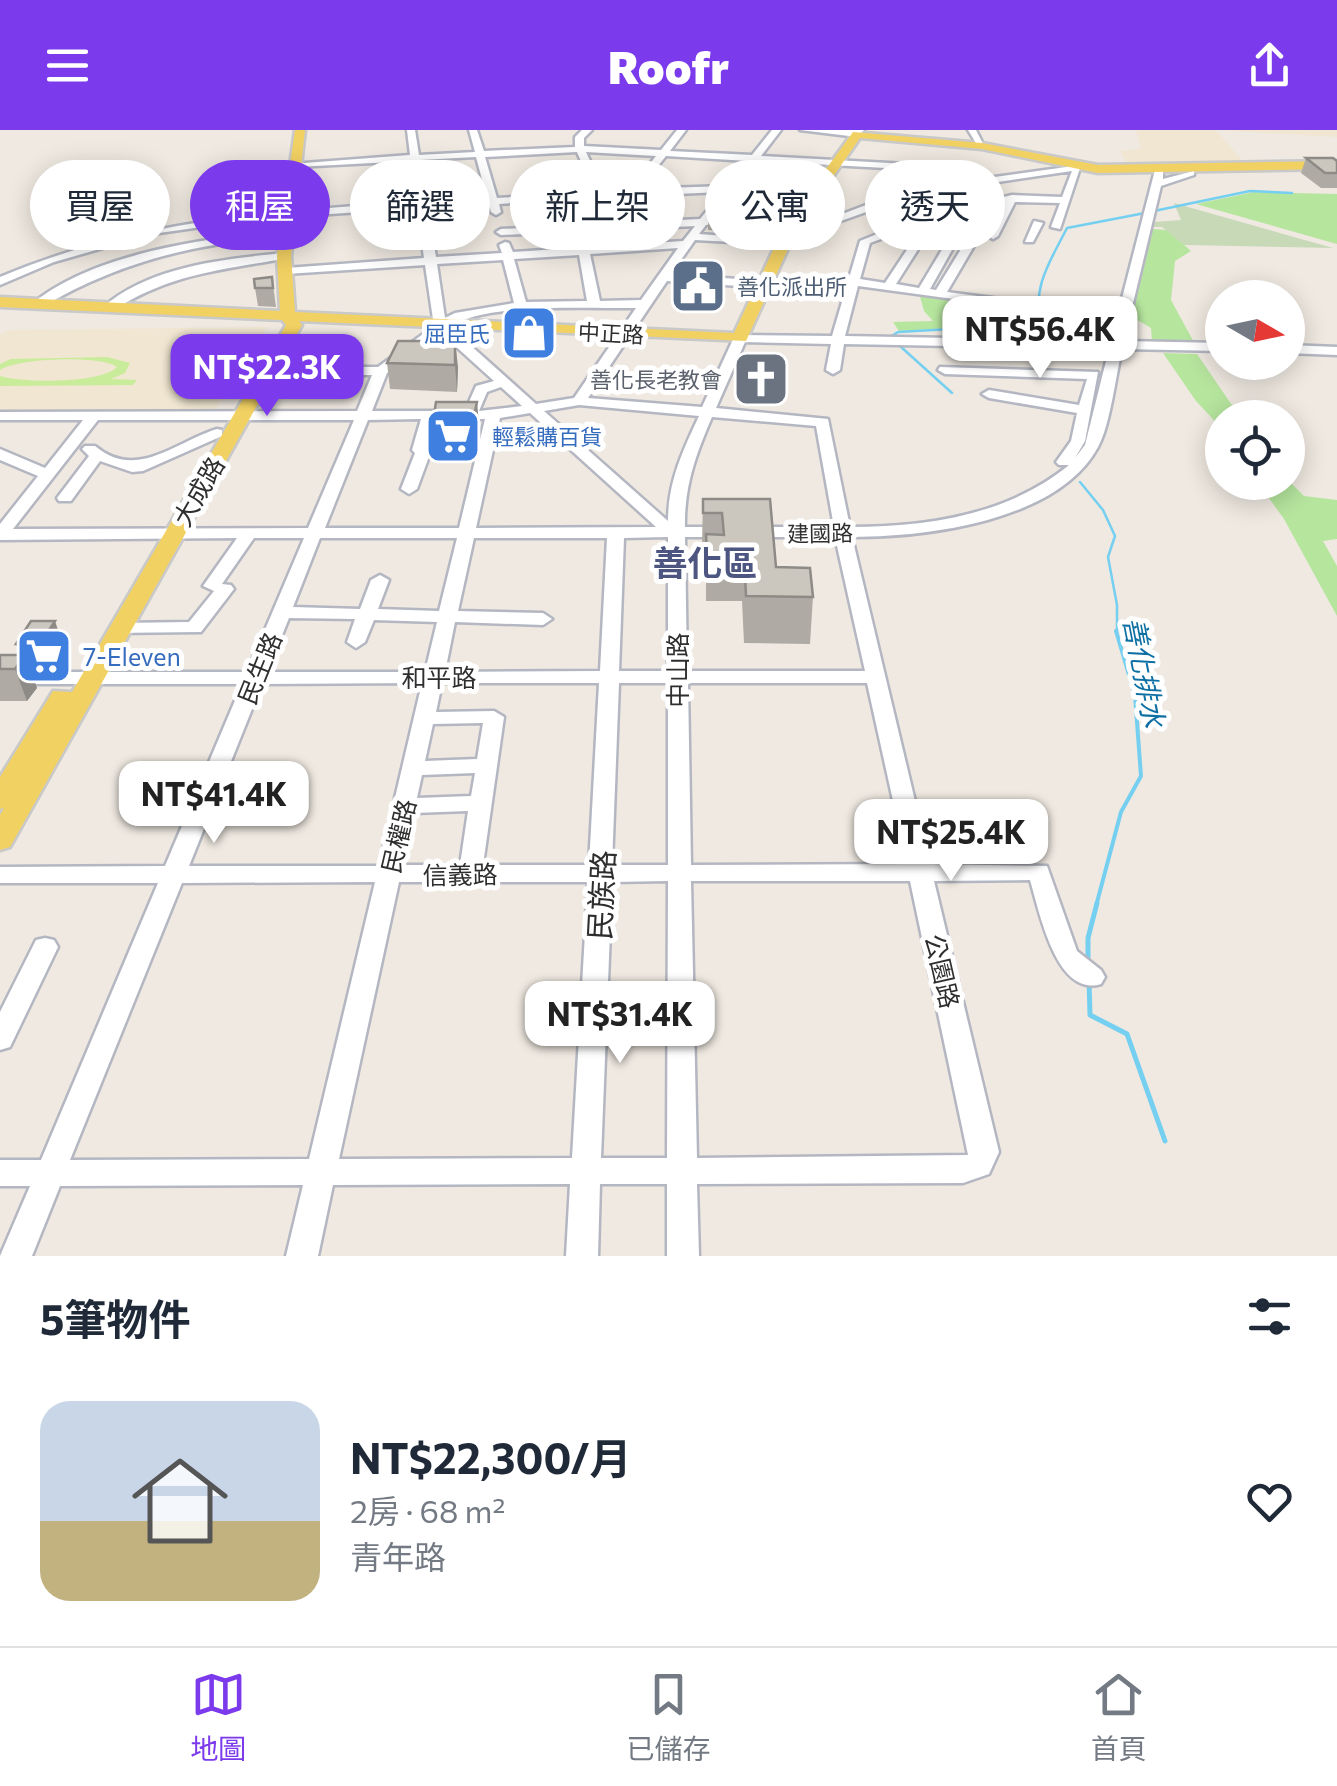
<!DOCTYPE html>
<html lang="zh-TW">
<meta charset="utf-8">
<style>
body{margin:0;font-family:Commissioner,"Noto Sans TC",sans-serif;background:#f6f6f7;color:#1f2937;height:100vh;display:flex;flex-direction:column;font-size:38px;white-space:nowrap}
*{box-sizing:border-box;margin:0}
p{font-size:32px;color:#747a83}
.icon{flex:none;width:55px;height:55px;fill:none;stroke:currentColor;stroke-width:2;stroke-linecap:round;stroke-linejoin:round}
.map{position:relative;height:1126px;overflow:hidden}
.details{display:flex;flex-direction:column;background:#fff;flex:1}
.details>*{flex:none}
.hud{position:absolute;left:30px;top:30px;width:1278px;height:90px;display:flex;gap:20px}
.needle{width:65px;rotate:99deg}
.tools{position:absolute;left:1205px;top:150px;display:grid;gap:20px}
.tools a{display:grid;place-items:center;width:100px;height:100px;border-radius:50%;background:#fff;box-shadow:0 5px 25px #0003;font-size:50px}
.price{position:absolute;translate:-50% -85px;padding:0 22px;border-radius:20px;background:#fff;color:#222;font-size:32px;line-height:65px;filter:drop-shadow(0 2px 5px #0008)}
.price::after{content:'';position:absolute;left:50%;top:60px;width:30px;height:22px;margin-left:-15px;background:inherit;clip-path:polygon(0 0,100% 0,50% 100%)}
.price.selected{background:#7c3aed;color:#fff}
ul{padding:0;list-style:none}
li{display:flex;align-items:center;gap:30px;height:250px;padding:0 40px}
li span{display:grid;place-items:center;flex:none;width:280px;height:200px;border-radius:30px;color:#555}
li>.icon{margin-inline-start:auto}
span .icon{width:120px;height:120px;fill:#fffc;stroke-width:1}
li b{font-size:42px}
h2{display:flex;justify-content:space-between;align-items:center;height:120px;padding:0 40px;font-size:42px}
.tag{padding:0 35px;border-radius:45px;background:#fff;box-shadow:0 5px 25px #0003;font-size:35px;line-height:90px}
.tag.selected{background:#7c3aed;color:#fff}
header{display:flex;justify-content:space-between;align-items:center;height:130px;padding:0 40px;background:#7c3aed;color:#fff;font-size:45px;font-weight:800}
.tab-bar{display:flex;justify-content:space-around;align-items:center;height:140px;border-top:2px solid #e0e1e3;background:#fff;font-size:28px;color:#747a83}
.tab-bar a{display:grid;justify-items:center;gap:5px}
.tab-bar .selected{color:#7c3aed}
.map>svg:first-child{display:block}
</style>
<header><svg class="icon" aria-label="menu" viewBox="0 0 24 24"><path d="M4 6h16M4 12h16M4 18h16"/></svg>Roofr<svg class="icon" aria-label="share" viewBox="0 0 24 24"><path d="M12 15V3M7 8l5-5 5 5M5 13v7h14v-7"/></svg></header>
<div class="map">
<svg width="1337" height="1126" viewBox="0 0 1337 1126">
<rect width="100%" height="100%" fill="#efe9e1"/>
<path fill="#f0e6d1" d="M1136 0H1337V7L1216 0 1246 35H1128L1120 21 1141 19Z
M267 197 215 280H0V204L10 200Z"/>
<path fill="#b6e59e" d="M1254 62 1337 64V114L1196 74Z
M1153 99 1167 100 1191 121 1175 131 1171 170 1196 216 1152 213 1151 198 1132 187Z
M919 163 1030 177 1037 193 899 201 893 192 933 191 924 181Z
M1163 223 1197 224 1240 287 1222 288V299L1196 271Z
M1288 350 1304 366 1337 370V409L1323 411 1337 436V486L1284 389 1258 353Z"/>
<path fill="#c8d9b8" d="M1174 73 1333 118 1184 115 1162 97H1152L1154 92 1181 90Z"/>
<path fill="#c9ec9a" d="M107 227 130 233 125 243 111 249 137 250 133 255 0 256V246C22 253 101 254 117 237 101 225 18 228 0 240V234L11 229Z"/>
<g fill="none" stroke-linecap="round" stroke-linejoin="round">
<path stroke="#75cff0" stroke-width="2.5" d="M1154 81 1250 61 1292 63
M952 263 890 207 898 202 1042 194C1030 159 1052 128 1067 98L1145 83
M1080 352 1103 380 1115 406 1108 427 1117 475V503"/>
<path stroke="#75cff0" stroke-width="4" d="M1096 776 1121 682 1141 646 1135 565 1116 501"/>
<path stroke="#75cff0" stroke-width="5" d="M1088 831V808L1097 773
M1089 850 1090 885 1127 904 1165 1011"/>
<g stroke="#b4b7c1" stroke-width="5">
<path id="minor" d="M407 0H415L419 25 475 22 469 0H477L484 21 575 17V7L582 0H592L584 8V16L661 20 677 0H686L670 21 752 25 772 0H781L761 26 925 35 922 40 757 31 737 57 819 65 814 68 733 62 711 89 713 94 706 95 699 104 783 110 789 113 787 115 695 110 671 144 764 151 770 155 768 158 667 151 588 268 702 277 735 205 832 206 860 111 904 93 869 81 838 92 798 90 794 89V85L837 86 908 59 1081 35 1060 99 1051 97 1060 73 1015 72 998 106 993 109 988 106 1004 73 930 91 981 104 947 162 1023 172 1029 176 1027 179 858 156 845 206 1111 211 1155 40 1163 38V49L1194 41V45L1161 56 1124 211 1222 213V221L1122 219C1116 245 1110 296 1098 317 1058 391 928 407 852 407L930 734 1047 736 1077 821 1101 840 1105 847 1101 854C1056 868 1039 780 1030 750L934 751 999 1022 989 1044 963 1053 697 1054 699 1126H667V1054H600L598 1126H566L570 1054 333 1055 318 1126H286L303 1055 60 1056 32 1126H0L30 1056H0V1030H41L158 753H0V737L165 736 242 554H0V542H247L304 408H254L222 454 231 455 234 459 201 502 112 503 110 499 119 493 189 492 214 461 203 456 237 408 0 410V394L38 346 0 330V319L45 338 83 290H0V282L357 281 372 245H254L247 241 254 237H378L434 196 425 135 286 144 280 141 286 138 424 128 417 78 258 89 152 104 54 132 0 155V147C134 90 273 81 417 72L411 31 296 37 291 34 410 25ZM577 22 594 62 497 68 485 27ZM586 22 656 26 648 36 654 58 604 61ZM666 26 748 31 727 56 664 58 658 36ZM476 27 487 68 427 71 420 30ZM1072 41 1062 67 1012 65 914 89 878 77 910 65ZM722 62 700 89 619 93 607 67ZM597 67 609 94 501 99 496 102 501 105 695 96 683 111 513 122 509 113 505 112 499 115 502 123 436 127 428 78 489 74 491 82 496 85 501 82 499 74ZM916 96 922 97 885 153 860 149 870 113ZM931 99 952 103 919 158 896 154ZM961 104 969 106 936 160 930 159ZM678 118 641 170 600 171 590 124ZM579 125 587 171 526 172 514 129ZM503 130 514 173 455 183 445 188 437 134ZM636 178 574 268 536 274 450 197C483 172 593 179 636 178ZM441 203 494 251 476 256 465 281H372L387 243ZM745 212 831 214 826 240 833 244 840 240 844 214 1109 219 1085 315 1075 328 1085 311 1098 242 940 237 938 240 945 244 1087 249 1079 275 989 260 982 264 989 268 1077 283 1071 311 1056 332 1059 335H1069C1008 385 927 397 850 397L828 289 716 278ZM501 257 522 276 479 281 487 262ZM579 275 699 286C683 320 668 352 668 391L544 281ZM530 283 656 397 476 398 500 288ZM712 287 816 296 834 397H685C684 356 696 324 712 287ZM421 289 412 320 415 323 401 359 409 364 417 359 431 321 428 318 435 289H485L459 398H325L368 290ZM98 290H354L308 398 13 399ZM668 407V541H619L624 408ZM685 407H835L865 541H687ZM320 408H457L439 481 378 479 389 450 380 445 371 450 360 479 293 477ZM474 408H607L600 541 445 542 455 492 543 495 552 489 543 483 458 481ZM289 488 355 489 347 512 356 518 365 512 374 490 437 492 425 542H267ZM422 553 379 736H189L262 554ZM442 553H599L589 735H483L504 587 494 581 436 582ZM619 553H668V735H612ZM688 553H867L907 734 691 735ZM483 593 477 629 425 631 433 594ZM475 643 471 666 417 668 422 645ZM468 681 460 735H402L414 683ZM668 751 667 1028H601L612 752ZM691 751H910L968 1025 697 1028ZM375 752 309 1029 70 1030 182 753ZM399 752H588L572 1028 339 1029Z
M800 0H864L857 7Z
M968 0H976L985 18H979Z
M1034 91 1043 93 1033 112H1025Z
M287 101 291 102V106C268 110 244 111 220 114 156 124 98 144 42 177L32 174C93 123 210 107 287 101Z
M284 123 288 124V128C222 140 171 143 112 181L102 178C149 136 224 129 284 123Z
M1288 215 1337 217V225L1288 223Z
M217 299 222 300V306L143 341 132 342 100 331 71 371H59L57 368 89 326 82 319 85 316H95C136 351 175 312 217 299Z
M45 808 54 810 58 817 10 917 0 920V882L36 810Z"/>
</g>
<g stroke="#c9c9c9" stroke-width="5">
<path id="major" d="M295 0H305L291 126 295 182 734 203 784 97 853 2 982 13 1098 35 1337 31V39L1098 43 982 19 860 8 798 97 746 211 299 191 302 195 14 710 10 717 0 720V685L4 678 0 679V647L53 561 72 562 286 195 282 190 0 177V167L280 181 277 126Z"/>
</g>
<use href="#minor" fill="#fff" fill-rule="evenodd"/>
<use href="#major" fill="#f2d163" fill-rule="evenodd"/>
</g>
<path fill="#afaba4" d="M1306 28 1337 31V58H1321L1301 43Z
M709 78 778 80 777 102 776 106 708 100Z
M272 147 276 177 258 176 255 158Z
M398 211 458 237 457 262 390 259 387 233Z
M479 293 472 325H433L431 304Z
M703 369H770L776 437 813 467 810 514 744 513 742 471H706V427H703L702 413Z
M16 514 63 515 48 538H30L37 558 27 571H0V525H20Z"/>
<path fill="#8e8b86" d="M455 211 458 237 457 262 455 235Z
M477 272 479 293 472 325 470 304Z
M55 491 63 515 48 538 40 514Z
M25 525 37 558 27 571 15 539Z"/>
<path fill="#cbc7bf" stroke="#8e8b86" stroke-width="2.5" d="M1306 28H1333L1337 31V43H1325Z
M709 78 778 80 777 84Z
M272 147 273 158H255L254 149Z
M398 211H455V235L387 233Z
M436 272H477L470 304H431Z
M703 369H770L776 437 810 438 813 467 746 466 744 426 707 425 706 404 724 405 722 383H703Z
M31 491H55L40 514H16Z
M0 525H25L15 539H0Z"/>
<defs>
<g id="civic-square" transform="scale(2.875)"><rect x="-9" y="-9" width="18" height="18" rx="4" fill="#5c6f8a" stroke="#fff"/><path d="M-.6-6.5H3V-4.5H.6V-3L4-1V1h2V6H-6V1h2V-1L-.6-3ZM-1.2 2.5V6h2.4V2.5Z" fill="#fff"/></g>
<g id="shop-square" transform="scale(2.875)"><rect x="-9" y="-9" width="18" height="18" rx="4" fill="#3f7fe0" stroke="#fff"/><path d="M-5-2.5h2.3a2.7 3.5 0 0 1 5.4 0H5L5.5 6h-11ZM-1.5-2.5h3a1.5 2.3 0 0 0-3 0Z" fill="#fff"/></g>
<g id="church-square" transform="scale(2.875)"><rect x="-9" y="-9" width="18" height="18" rx="4" fill="#6b7280" stroke="#fff"/><path d="M-1.2-6h2.4v3.5h3.3v2.4h-3.3V6h-2.4V-.1h-3.3v-2.4h3.3Z" fill="#fff"/></g>
<g id="supermarket-square" transform="scale(2.875)"><rect x="-9" y="-9" width="18" height="18" rx="4" fill="#3f7fe0" stroke="#fff"/><path d="M-6-5.5h2.5l.6 2H6L4.5 2H-2.5L-4.4-4H-6ZM-1.5 3.2a1.3 1.3 0 1 0 .1 0ZM3 3.2a1.3 1.3 0 1 0 .1 0Z" fill="#fff"/></g>
</defs>
<g fill-rule="evenodd">
<use href="#civic-square" x="698" y="156"/>
<use href="#shop-square" x="529" y="203"/>
<use href="#church-square" x="761" y="249"/>
<use href="#supermarket-square" x="453" y="306"/>
<use href="#supermarket-square" x="44" y="526"/>
</g>
<g text-anchor="middle" dominant-baseline="central" stroke-width="10" stroke-linejoin="round" paint-order="stroke">
<g font-size="22" fill="#4e5e75" stroke="#fff" text-anchor="start">
<text x="737" y="156">善化派出所</text>
</g>
<g font-size="22" fill="#366cbe" stroke="#fff" text-anchor="end">
<text x="490" y="203">屈臣氏</text>
<text x="492" y="306" text-anchor="start">輕鬆購百貨</text>
</g>
<g font-size="22" fill="#2e2e2e" stroke="#fff">
<text transform="translate(611 203) rotate(3)">中正路</text>
<text transform="translate(820 403) rotate(-1)">建國路</text>
</g>
<g font-size="22" fill="#5b616d" stroke="#fff" text-anchor="end">
<text x="722" y="249">善化長老教會</text>
</g>
<g font-size="25" fill="#2e2e2e" stroke="#fff">
<text transform="translate(198 361) rotate(-60)">大成路</text>
<text transform="translate(259 538) rotate(-68)">民生路</text>
<text transform="translate(677 540) rotate(-90)">中山路</text>
<text x="439" y="547">和平路</text>
<text transform="translate(398 706) rotate(-77)">民權路</text>
<text transform="translate(460 744) rotate(-1)">信義路</text>
<text transform="translate(943 841) rotate(77)">公園路</text>
</g>
<g font-size="25" fill="#366cbe" stroke="#fff" text-anchor="start">
<text x="83" y="526">7-Eleven</text>
</g>
<g font-size="28" font-style="italic" fill="#0d6fa3" stroke="#fff">
<text transform="translate(1145 542) rotate(79)">善化排水</text>
</g>
<g font-size="30" fill="#2e2e2e" stroke="#fff">
<text transform="translate(600 765) rotate(-87)">民族路</text>
</g>
<g font-size="35" font-weight="bold" fill="#4d5680" stroke="#fff">
<text x="705" y="431">善化區</text>
</g>
</g>
</svg>
<div class="tools">
<a><svg class="needle" viewBox="-14 -14 28 28"><path d="M0-13l5 13h-10z" fill="#e53935"/><path d="M0 13l5-13h-10z" fill="#747a83"/></svg></a>
<a><svg class="icon" aria-label="locate" viewBox="0 0 24 24"><circle cx="12" cy="12" r="6"/><path d="M12 2v4M12 18v4M2 12h4M18 12h4"/></svg></a>
</div>
<b class="price" style="left:1040px;top:251px">NT$56.4K</b>
<b class="price selected" style="left:267px;top:289px">NT$22.3K</b>
<b class="price" style="left:214px;top:716px">NT$41.4K</b>
<b class="price" style="left:951px;top:754px">NT$25.4K</b>
<b class="price" style="left:620px;top:936px">NT$31.4K</b>
<div class="hud">
<a class="tag">買屋</a>
<a class="tag selected">租屋</a>
<a class="tag">篩選</a>
<a class="tag">新上架</a>
<a class="tag">公寓</a>
<a class="tag">透天</a>
</div>
</div>
<section class="details">
<h2>5筆物件<svg class="icon" aria-label="filters" viewBox="0 0 24 24"><path d="M4 7h16M4 17h16"/><circle cx="9" cy="7" r="2"/><circle cx="15" cy="17" r="2"/></svg></h2>
<ul>
<li><span style="background:linear-gradient(#c9d6e8 60%,#c2b280 0)"><svg class="icon" aria-label="home" viewBox="0 0 24 24"><path d="M3 11l9-7 9 7M6 9v11h12V9"/></svg></span><div><b>NT$22,300/月</b><p>2房 · 68 m²</p><p>青年路</p></div><svg class="icon" aria-label="heart" viewBox="0 0 24 24"><path d="M12 20l-8-8c-3-5 5-10 8-4 3-6 11-1 8 4z"/></svg></li>
</ul>
</section>
<nav class="tab-bar">
<a class="selected"><svg class="icon" aria-label="map" viewBox="0 0 24 24"><path d="M3 6l6-2 6 2 6-2v14l-6 2-6-2-6 2zM9 4v14M15 6v14"/></svg>地圖</a>
<a><svg class="icon" aria-label="saved" viewBox="0 0 24 24"><path d="M7 4h10v16l-5-4-5 4z"/></svg>已儲存</a>
<a><svg class="icon" aria-label="home" viewBox="0 0 24 24"><path d="M3 11l9-7 9 7M6 9v11h12V9"/></svg>首頁</a>
</nav>
